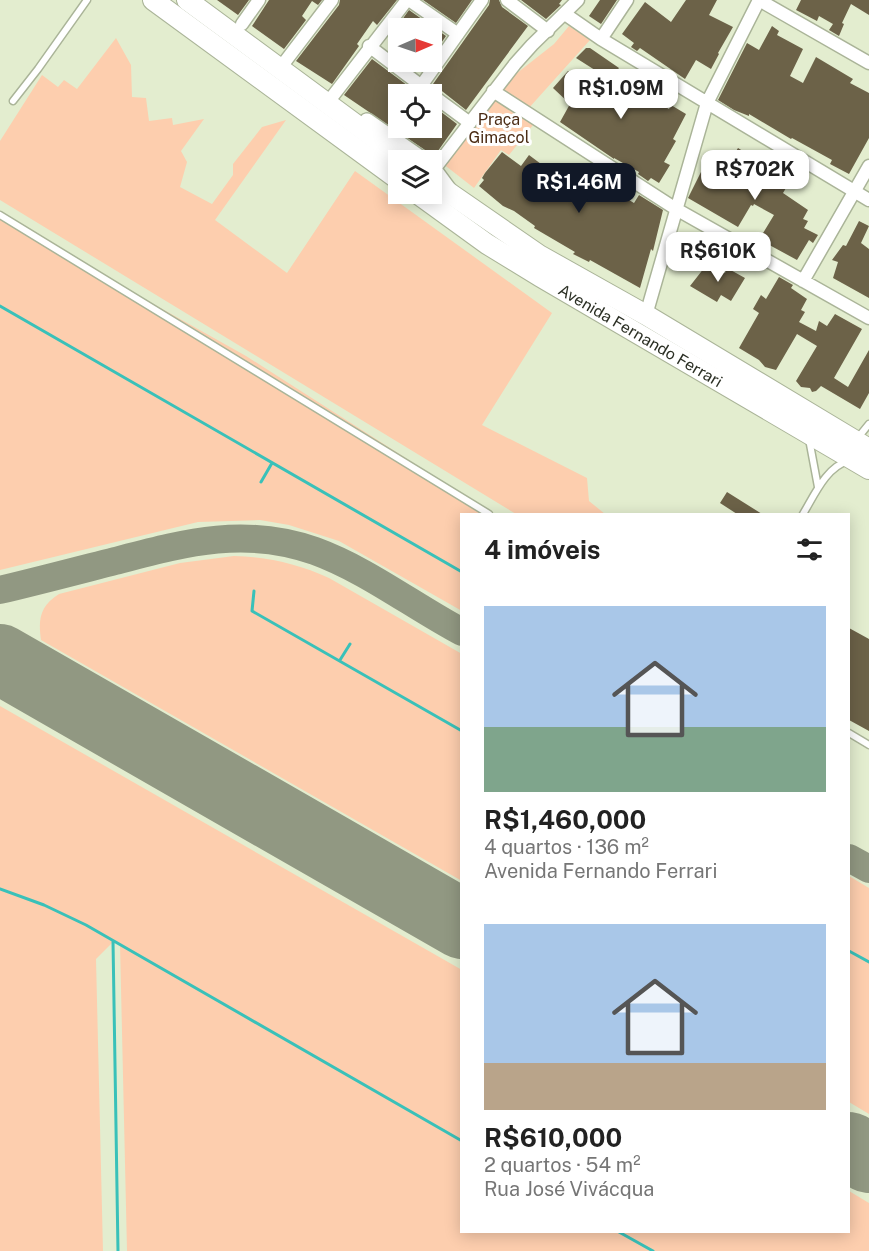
<!DOCTYPE html>
<html lang="pt">
<meta charset="utf-8">
<style>
body{margin:0;font-family:"Public Sans",sans-serif;background:#f6f6f6;color:#222;height:100vh;display:flex;flex-direction:column;font-size:22px;white-space:nowrap}
*{box-sizing:border-box;margin:0}
p{font-size:20px;color:#767676}
.icon{flex:none;width:33px;height:33px;fill:none;stroke:currentColor;stroke-width:2;stroke-linecap:round;stroke-linejoin:round}
.map{position:relative;flex:1;overflow:hidden}
.details{position:absolute;left:460px;top:513px;width:390px;height:720px;display:flex;flex-direction:column;background:#fff;border-radius:0px;box-shadow:0 3px 15px #0003}
.details>*{flex:none}
.needle{width:39px;rotate:88deg}
.controls{position:absolute;left:388px;top:18px;display:grid;gap:12px}
.controls a{display:grid;place-items:center;width:54px;height:54px;border-radius:0px;background:#fff;box-shadow:0 3px 15px #0003;font-size:30px}
.price{position:absolute;translate:-50% -51px;padding:0 14px;border-radius:12px;background:#fff;color:#222;font-size:20px;line-height:39px;filter:drop-shadow(0 2px 3px #0008)}
.price::after{content:'';position:absolute;left:50%;top:36px;width:18px;height:14px;margin-left:-9px;background:inherit;clip-path:polygon(0 0,100% 0,50% 100%)}
.price.active{background:#111827;color:#fff}
ul{padding:0;list-style:none}
li{display:grid;align-content:center;gap:12px;height:318px;padding:0 24px}
li span{display:grid;place-items:center;height:186px;border-radius:0px;color:#555}
li>.icon{margin-inline-start:auto}
span .icon{width:108px;height:108px;fill:#fffc;stroke-width:1}
li b{font-size:26px}
h2{display:flex;justify-content:space-between;align-items:center;height:72px;padding:0 24px;font-size:26px}
.map>svg:first-child{display:block}
</style>
<div class="map">
<svg width="869" height="1251" viewBox="0 0 869 1251">
<rect width="100%" height="100%" fill="#e3edcf"/>
<path fill="#fdceae" d="M569 26 590 40 528 109 503 90 512 77 554 44Z
M116 38 131 65 132 97 146 98 149 121 172 118 173 125 204 119 181 151 187 162 180 187 212 204 233 175V164L262 127 286 120 215 220 287 273 355 171 552 313 482 425 587 478 589 501 605 514H516L0 200V141L42 75 58 87 64 80 77 89Z
M495 95 533 125 509 155 501 150 474 188 442 163Z
M0 218 246 356 493 514H462V611L339 541 289 525 260 520 198 522 0 570Z
M234 556C268 557 298 564 329 578L462 654V881L41 640C38 619 40 606 59 594L180 563Z
M0 706 462 970V1232H849V1191L869 1203V1251H127L120 944 114 941 96 959 103 1251H0Z
M849 876 869 888V1114L849 1102Z"/>
<g fill="none" stroke-linecap="round" stroke-linejoin="round">
<path stroke="#39c1b9" stroke-width="3" d="M0 306 462 572
M261 482 272 463
M254 591 252 611 462 731
M340 660 350 644
M0 889 44 905 86 925 462 1141
M113 941 118 1251
M849 951 869 962
M619 1232 653 1251"/>
<path stroke="#919882" stroke-width="28" d="M0 590C38 581 76 571 115 561 184 543 244 526 315 551 367 570 413 606 462 632
M0 650 17 668
M849 858 869 869"/>
<path stroke="#919882" stroke-width="70" d="M0 659 462 924
M849 1147 869 1158"/>
</g>
<path fill="#6c6248" d="M217 0H249L238 15Z
M269 0H322L318 5 312 1 302 16 306 20 284 49 252 26Z
M340 0H397L377 25 373 21 357 44 359 46 332 84 296 61 339 5Z
M423 0H472L456 23Z
M490 0H499L502 7 528 26 466 110 433 84 489 5Z
M521 0H562L559 4 561 5 546 19Z
M600 0H617L601 24 589 16Z
M686 0H717L709 15 733 27 718 53 719 54 711 69 696 60 685 79 640 48 637 51 631 47 634 43 622 34 645 2 671 22Z
M801 0H869V15L851 4 842 23 844 24 839 36 829 30 833 24 819 16 817 21 796 10Z
M409 10 446 36 432 56V28H405L399 24Z
M772 26 779 31 777 35 803 49 790 76 803 83 816 57 853 79 850 83 869 93V138L849 174 830 164 832 160 792 138 791 139 749 114V116L734 110 718 100 747 43 759 50Z
M586 48H590L619 68 612 77 630 90 632 88 669 109 671 105 686 114 673 139 676 141 664 162 670 165 659 183 651 178 648 181 638 174 639 172 614 158V159L560 122 570 104 553 88 568 71 575 77 572 80 585 93 590 89 597 95 609 79 576 58Z
M372 59 419 94H399V128H432V105L457 124 433 158 425 150 344 95Z
M738 148 784 177 783 179 789 183 783 193 808 210 803 219 808 221 804 228 818 235 813 243 809 240 797 260 762 241 760 238 774 215 754 204 753 206 751 205 738 227 688 198 701 172 714 180 725 159 732 152 735 153Z
M502 152 521 166 529 155 565 182 578 164 617 187 614 191 634 203 639 195 663 210 653 251 651 249 640 288 590 260 589 262 573 254 575 252 534 228 535 226 514 211 503 206 479 186 484 180 482 178 485 173Z
M859 221 869 226 861 243 869 249V298L833 278 838 262 832 260 843 245 846 246Z
M708 263 725 273 727 268 745 278 731 301 721 295 717 302 690 286Z
M779 277 793 285 791 288 807 299 801 310 805 312 799 322 816 331 819 321 827 326 835 314 862 329 834 378 848 387 869 350V393L860 409 821 386 816 391 812 392 810 388 801 387 796 381 817 346 797 334 776 370 765 367 759 360 739 348 759 313 753 309 761 295 766 299Z
M727 492 762 514H737L720 503Z
M849 628 869 639V731L849 720Z"/>
<g fill="none" stroke-linecap="round" stroke-linejoin="round">
<g stroke="#aab498" stroke-width="9">
<path id="service" d="M13 101 38 69 87 0
M0 215 489 514
M809 439 818 487
M856 440 869 424
M803 514C814 496 826 467 848 461
M849 733 869 745"/>
</g>
<g stroke="#aab498" stroke-width="15">
<path id="minor" d="M409 0 458 34
M507 0 548 31
M759 0 869 63
M565 14 601 39 869 200
M242 24 259 0
M601 39 627 0
M369 46 432 94
M284 63 332 0
M421 86 482 0
M493 91 676 209 869 318
M432 95 470 123
M332 97 407 0
M432 172 515 64 532 45 578 0
M803 281 869 166
M646 315 707 103 759 0"/>
</g>
<g stroke="#aab498" stroke-width="18">
<path id="tertiary" d="M367 121 423 160
M432 167 449 190"/>
</g>
<g stroke="#aab498" stroke-width="22">
<g id="primary">
<path d="M153 0 399 180"/>
<path d="M187 0 404 160"/>
<path d="M432 181 539 255 646 315 869 449"/>
<path id="s1" d="M418 194 487 244 541 277 869 469"/>
</g>
</g>
<use href="#service" stroke="#fff" stroke-width="6"/>
<use href="#minor" stroke="#fff" stroke-width="12"/>
<use href="#tertiary" stroke="#fff" stroke-width="15"/>
<use href="#primary" stroke="#fff" stroke-width="20"/>
</g>
<g text-anchor="middle" dominant-baseline="central" stroke-width="6" stroke-linejoin="round" paint-order="stroke">
<g font-size="16" fill="#4b2c15" stroke="#fff">
<text x="499" y="119">Praça<tspan x="499" dy="18">Gimacol</tspan></text>
</g>
<g font-size="16" fill="#2c3025" stroke="#fff">
<text stroke="none"><textPath href="#s1" startOffset="264">Avenida Fernando Ferrari</textPath></text>
</g>
</g>
</svg>
<div class="controls">
<a><svg class="needle" viewBox="-14 -14 28 28"><path d="M0-13l5 13h-10z" fill="#e53935"/><path d="M0 13l5-13h-10z" fill="#767676"/></svg></a>
<a><svg class="icon" aria-label="locate" viewBox="0 0 24 24"><circle cx="12" cy="12" r="6"/><path d="M12 2v4M12 18v4M2 12h4M18 12h4"/></svg></a>
<a><svg class="icon" aria-label="layers" viewBox="0 0 24 24"><path d="M12 4l9 5-9 5-9-5zM3 14l9 5 9-5"/></svg></a>
</div>
<b class="price" style="left:621px;top:120px">R$1.09M</b>
<b class="price" style="left:755px;top:201px">R$702K</b>
<b class="price active" style="left:579px;top:214px">R$1.46M</b>
<b class="price" style="left:718px;top:283px">R$610K</b>
<section class="details">
<h2>4 imóveis<svg class="icon" aria-label="filters" viewBox="0 0 24 24"><path d="M4 7h16M4 17h16"/><circle cx="9" cy="7" r="2"/><circle cx="15" cy="17" r="2"/></svg></h2>
<ul>
<li><span style="background:linear-gradient(#a9c7e8 65%,#7fa58c 0)"><svg class="icon" aria-label="home" viewBox="0 0 24 24"><path d="M3 11l9-7 9 7M6 9v11h12V9"/></svg></span><div><b>R$1,460,000</b><p>4 quartos · 136 m²</p><p>Avenida Fernando Ferrari</p></div></li>
<li><span style="background:linear-gradient(#a9c7e8 75%,#b9a48a 0)"><svg class="icon" aria-label="home" viewBox="0 0 24 24"><path d="M3 11l9-7 9 7M6 9v11h12V9"/></svg></span><div><b>R$610,000</b><p>2 quartos · 54 m²</p><p>Rua José Vivácqua</p></div></li>
</ul>
</section>
</div>
